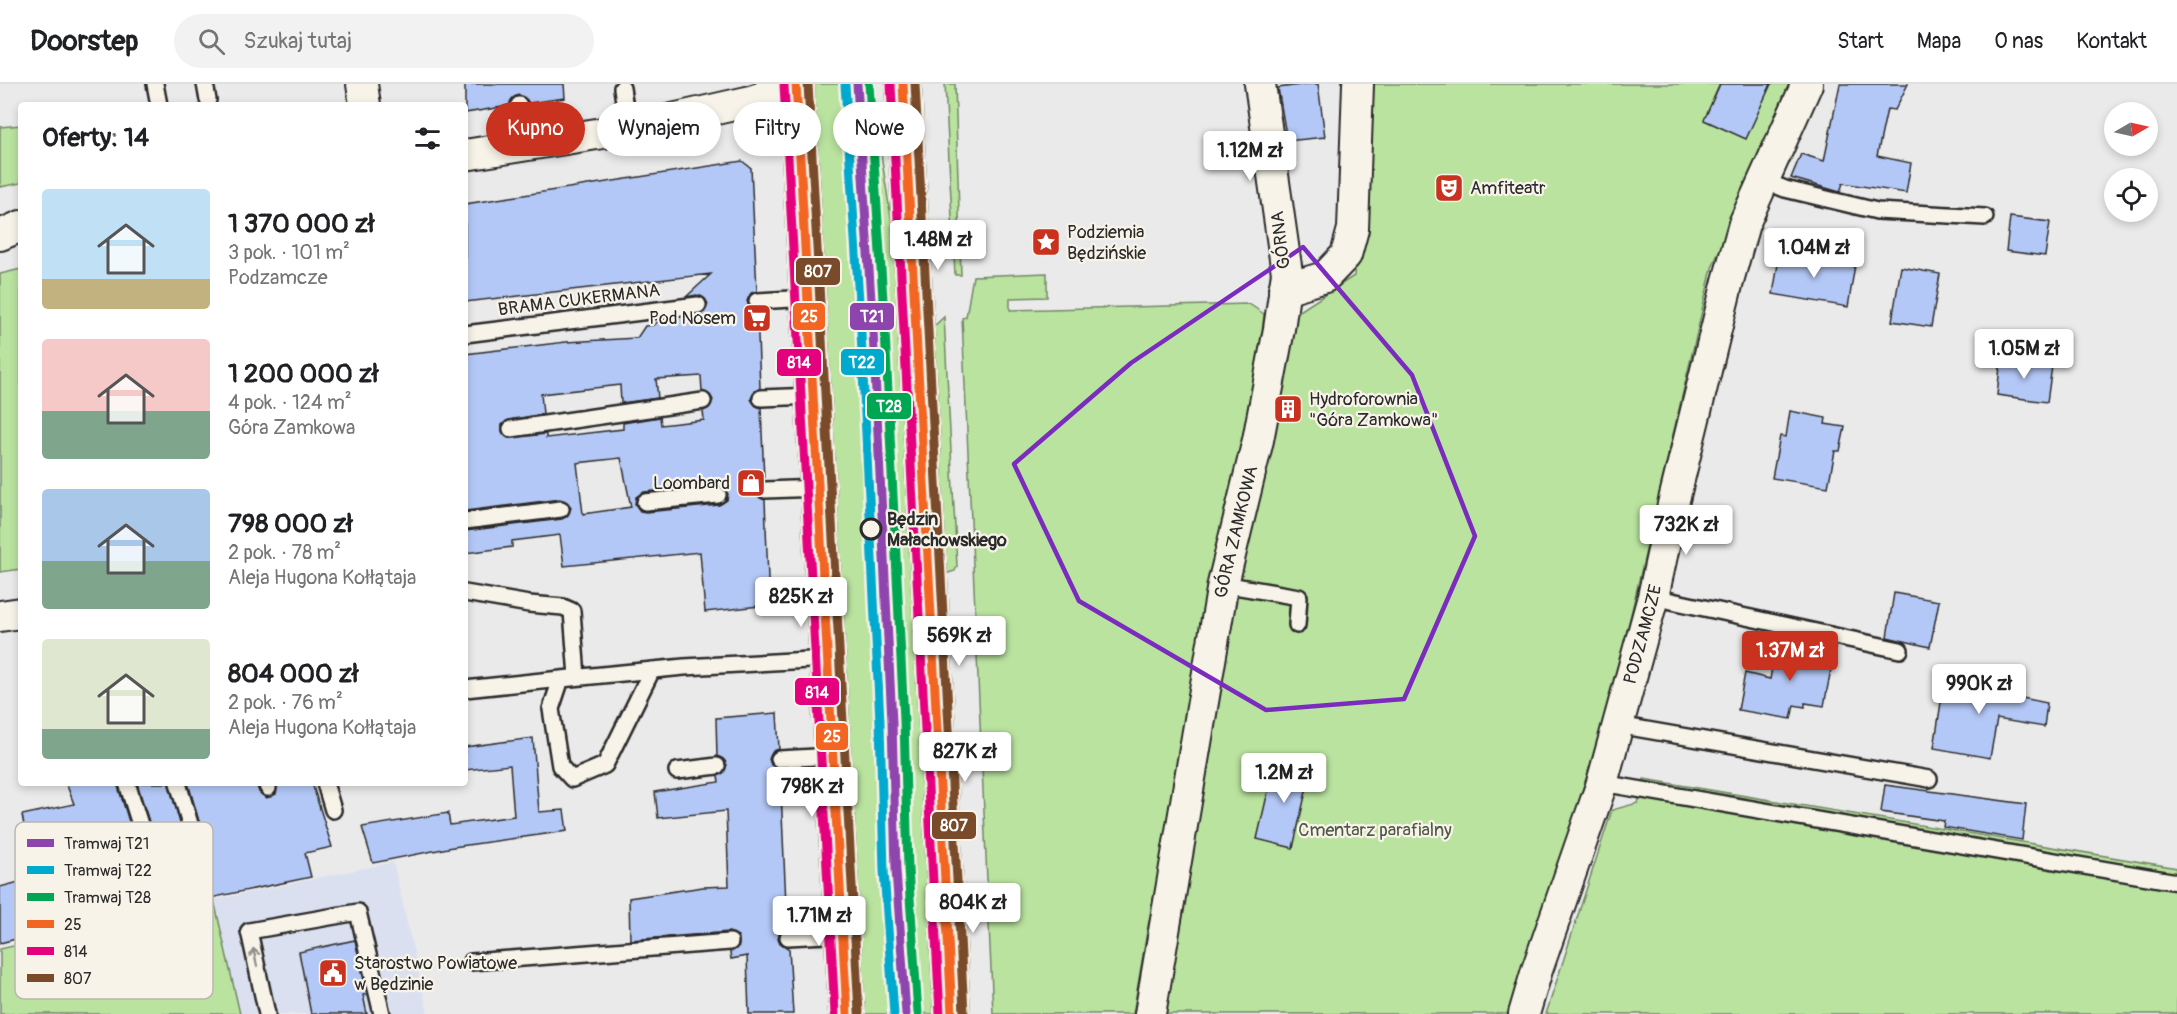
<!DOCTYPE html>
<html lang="pl">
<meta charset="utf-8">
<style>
body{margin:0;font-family:Pangolin,sans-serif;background:#f2f2f2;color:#202124;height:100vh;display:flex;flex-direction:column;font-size:22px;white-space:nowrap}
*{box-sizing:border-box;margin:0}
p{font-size:20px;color:#757577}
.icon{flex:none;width:33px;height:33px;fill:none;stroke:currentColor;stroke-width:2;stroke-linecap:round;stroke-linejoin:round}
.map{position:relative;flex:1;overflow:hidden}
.side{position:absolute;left:18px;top:18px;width:450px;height:684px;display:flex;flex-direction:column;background:#fff;border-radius:6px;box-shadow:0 3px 9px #0003}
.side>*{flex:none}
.guide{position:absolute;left:486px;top:18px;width:570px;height:54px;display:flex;gap:12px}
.needle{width:39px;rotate:81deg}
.fabs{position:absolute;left:2104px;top:18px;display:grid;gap:12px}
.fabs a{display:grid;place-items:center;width:54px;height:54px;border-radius:50%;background:#fff;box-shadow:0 3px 9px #0003;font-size:30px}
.price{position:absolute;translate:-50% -51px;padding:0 14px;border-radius:6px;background:#fff;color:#222;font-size:20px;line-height:39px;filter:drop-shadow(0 2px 3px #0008)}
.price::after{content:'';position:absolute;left:50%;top:36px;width:18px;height:14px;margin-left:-9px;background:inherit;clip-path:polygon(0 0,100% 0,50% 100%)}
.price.current{background:#c8321e;color:#fff}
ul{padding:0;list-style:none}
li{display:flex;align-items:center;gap:18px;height:150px;padding:0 24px}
li span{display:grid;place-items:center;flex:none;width:168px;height:120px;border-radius:6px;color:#555}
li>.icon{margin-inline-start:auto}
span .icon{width:72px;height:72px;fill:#fffc;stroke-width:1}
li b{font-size:26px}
h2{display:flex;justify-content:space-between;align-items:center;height:72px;padding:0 24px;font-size:26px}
.chip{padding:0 21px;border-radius:27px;background:#fff;box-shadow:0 3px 9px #0003;font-size:21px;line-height:54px}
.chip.current{background:#c8321e;color:#fff}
header{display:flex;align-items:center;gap:36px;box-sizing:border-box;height:84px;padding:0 30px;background:#fff;border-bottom:2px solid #e0e0e0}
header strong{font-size:28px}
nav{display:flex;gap:33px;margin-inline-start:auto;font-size:21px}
.search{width:420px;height:54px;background:#f2f2f2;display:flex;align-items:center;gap:15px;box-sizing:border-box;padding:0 21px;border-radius:33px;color:#757577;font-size:22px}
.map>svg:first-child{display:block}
</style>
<header>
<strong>Doorstep</strong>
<div class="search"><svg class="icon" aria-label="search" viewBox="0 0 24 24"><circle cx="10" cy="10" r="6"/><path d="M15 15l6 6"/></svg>Szukaj tutaj</div>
<nav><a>Start</a><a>Mapa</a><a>O nas</a><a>Kontakt</a></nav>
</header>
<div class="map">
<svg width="2177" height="930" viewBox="0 0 2177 930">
<rect width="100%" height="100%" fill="#eaeaeb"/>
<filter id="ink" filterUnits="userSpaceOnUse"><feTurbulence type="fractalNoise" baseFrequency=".0167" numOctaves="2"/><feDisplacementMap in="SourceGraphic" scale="12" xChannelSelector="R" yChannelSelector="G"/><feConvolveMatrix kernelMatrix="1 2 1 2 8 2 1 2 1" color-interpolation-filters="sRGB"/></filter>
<g filter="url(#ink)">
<path fill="#dae0ef" d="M393 778 428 930H239L214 816Z"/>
<path fill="#bae39f" stroke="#728765" stroke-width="1.5" d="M813 0H873L874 24 896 167 936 930H863Z
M945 0H955L961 191H955Z
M1374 0H1789L1712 184 1611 616 1511 930H1155L1227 528 1295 230 1354 192Z
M21 41V99L0 103V43Z
M21 185V485L0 488V190Z
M1047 189V213L1010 214V226L1249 220 1264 230 1260 270 1148 842 1133 930H993L962 234 966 233 973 192Z
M944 233 957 482 955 487 945 490 931 245Z
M1644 695 2177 784V930H1546L1612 726 1638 719Z
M214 816 240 930H0V865Z"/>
<path fill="#b4c8f7" stroke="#2b2b2b" stroke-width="1.5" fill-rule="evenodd" d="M465 0H564L565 14 529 19 526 15 518 11 513 14 509 22 465 29Z
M1308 0H1318L1325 53 1287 57 1278 4Z
M1720 0H1771L1746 55 1704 36Z
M1840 0H1908L1895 26 1887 25 1877 72 1911 79 1906 109 1843 99 1840 108 1791 94 1801 70 1824 77Z
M742 77 751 84 757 207 751 209 747 217 749 223 757 227 760 304 753 309 751 315 756 322 761 324 764 396 757 401 755 407 760 414 765 416 769 521 705 528 700 468 564 482 560 451 512 457V463L465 469V447L562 435 567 432 571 424 568 419 560 415 465 427V270L566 258 637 254 645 242 654 241 660 236 704 228 708 220 705 215 697 211 686 213 711 190 465 218V120ZM701 292 702 307 710 311 713 316 709 324 703 327 704 336 661 341 660 333 623 339V345L546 354V350L508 354 502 347V341L509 336 543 330 541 310 620 301 621 319 658 314 656 295ZM621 374 631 423 583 430 577 379ZM717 401 723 402 728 410 727 416 719 421 646 428 640 427 635 420 636 413 644 408Z
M2010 133 2050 138 2045 172 2006 167Z
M1780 168 1855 181 1848 223 1773 210Z
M1901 183 1940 190 1931 243 1892 237Z
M2001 273 2052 282 2047 318 1997 311Z
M1790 327 1826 334 1825 340 1845 343 1840 367H1835L1828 403 1772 394 1780 352 1786 353Z
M1894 509 1939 517 1930 563 1887 553Z
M1791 556 1835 564 1824 622 1805 619V623L1794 621 1791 635 1738 626 1745 589 1770 595 1774 573 1787 575Z
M1946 586 1976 591 1983 606 2047 619 2044 643 1997 635 1990 674 1934 664Z
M777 629 779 665 773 667 769 675 771 681 780 685 787 843 780 848 778 854 780 859 789 865 793 930H749L747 872 731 875 730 868 739 862 738 852 729 848 630 856 629 814 703 803 729 802 726 727 658 734 655 708 719 698 718 692 723 689 727 681 724 676 717 672 716 634Z
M533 654 539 728 564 726 567 747 453 763 373 779 362 743 448 729 450 741 514 732 510 681 465 686V663Z
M1280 674 1307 680 1302 701 1307 703 1293 764 1257 755 1271 694 1275 695Z
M66 699H117L138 766 145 773 155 769 156 761 137 699H169L186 760 193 767 202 764 204 755 188 699H256L259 708 267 714 276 710V699H312L332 763 305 769 311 793 201 816 200 813 158 823 159 827 132 834 130 827 89 841 88 837 0 859V803L34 794 22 731 74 720Z
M1885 701 2026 720 2022 756 1943 743 1944 737 1881 728Z
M355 856 367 910 363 911 367 930H311L299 868Z"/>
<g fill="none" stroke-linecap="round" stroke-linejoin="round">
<g stroke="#2b2b2b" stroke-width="20">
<path id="service" d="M155 0 159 21
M205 0 208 16
M622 4 628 45
M519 21 525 61
M1763 96 1785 105 1877 127 1985 133
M757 217 809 214
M465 250 698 221
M761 314 814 312
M511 345 703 317
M765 406 819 404
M645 418 718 411
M465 437 561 425
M1223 500 1299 513 1297 541
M465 509 529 520 563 523 572 527 577 593
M1653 513 1900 566
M561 595 684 583 828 575
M465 605 561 595 551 625 560 682 572 695 605 681 652 586
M1618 641 1929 695
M779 675 834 672
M677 687 717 682
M127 699 147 763
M178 699 195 757
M266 699 268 704
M325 699 333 726
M1602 699 2177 798
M788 853 844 850
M471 878 730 858
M267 930 249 847 358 828 382 930"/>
</g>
<g stroke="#2b2b2b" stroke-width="34">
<g id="minor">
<path d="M362 0 365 21"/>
<path d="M465 71 628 45 747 18 760 14 779 0"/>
<path d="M0 151 21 142"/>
<path d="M1284 205 1325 193 1346 171 1353 145 1358 0"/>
<path d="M0 532 21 529"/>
<path id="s1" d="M1150 930 1223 500 1258 356 1279 245 1287 189 1260 0"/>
<path id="s2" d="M1524 930 1537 886 1602 699 1653 513 1674 416 1728 197 1744 140 1807 0"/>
</g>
</g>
<g stroke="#2b2b2b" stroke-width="38">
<path id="secondary" d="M796 0 847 930
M903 0 952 930"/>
</g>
<use href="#service" stroke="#f7f3e8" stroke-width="15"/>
<use href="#minor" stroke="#f7f3e8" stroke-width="30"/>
<use href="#secondary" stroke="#f7f3e8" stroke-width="33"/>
<g stroke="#f7f3e8" stroke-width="14">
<path id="bus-1" d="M796 0 847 930
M903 0 952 930"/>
</g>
<g stroke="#f7f3e8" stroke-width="14">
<path id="bus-2" d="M784 1 835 930
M891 1 940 930"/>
</g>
<g stroke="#f7f3e8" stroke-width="14">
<path id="bus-3" d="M808 0 859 929
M915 0 964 929"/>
</g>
<use href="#bus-1" stroke="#f26522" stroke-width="9"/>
<use href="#bus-2" stroke="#e5007d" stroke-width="9"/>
<use href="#bus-3" stroke="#7a4b2a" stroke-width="9"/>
<g stroke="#f7f3e8" stroke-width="14">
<path id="tram-1" d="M857 0 873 247 892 638 896 786 906 930"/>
</g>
<g stroke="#f7f3e8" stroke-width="14">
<path id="tram-2" d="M845 1 861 248 880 638 884 787 894 930"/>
</g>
<g stroke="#f7f3e8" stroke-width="14">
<path id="tram-3" d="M869 0 885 246 904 637 908 785 918 929"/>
</g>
<use href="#tram-1" stroke="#8e44ad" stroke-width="9"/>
<use href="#tram-2" stroke="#00a9ce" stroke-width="9"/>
<use href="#tram-3" stroke="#00a651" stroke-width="9"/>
</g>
<defs><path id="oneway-shaft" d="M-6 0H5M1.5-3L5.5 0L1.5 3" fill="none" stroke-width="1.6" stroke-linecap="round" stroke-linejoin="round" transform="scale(1.5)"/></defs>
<use stroke="#918f8a" href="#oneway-shaft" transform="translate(255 873) rotate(-102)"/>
</g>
<path fill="none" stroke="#7b2cbf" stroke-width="4.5" stroke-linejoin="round" d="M1303 163 1412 291 1475 452 1404 615 1266 626 1079 517 1014 380 1131 279Z"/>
<defs>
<g id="theatre-square" transform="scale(1.5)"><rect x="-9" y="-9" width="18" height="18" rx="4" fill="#c8321e" stroke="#f7f3e8"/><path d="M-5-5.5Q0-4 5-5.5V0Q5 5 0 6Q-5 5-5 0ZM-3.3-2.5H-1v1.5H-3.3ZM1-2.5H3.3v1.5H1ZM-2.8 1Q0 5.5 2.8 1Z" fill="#fff"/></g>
<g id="sight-square" transform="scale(1.5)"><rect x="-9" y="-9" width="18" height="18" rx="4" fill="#c8321e" stroke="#f7f3e8"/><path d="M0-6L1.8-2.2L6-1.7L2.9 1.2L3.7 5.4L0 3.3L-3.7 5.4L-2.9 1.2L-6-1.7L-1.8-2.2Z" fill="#fff"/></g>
<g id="supermarket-square" transform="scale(1.5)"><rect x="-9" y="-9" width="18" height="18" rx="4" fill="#c8321e" stroke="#f7f3e8"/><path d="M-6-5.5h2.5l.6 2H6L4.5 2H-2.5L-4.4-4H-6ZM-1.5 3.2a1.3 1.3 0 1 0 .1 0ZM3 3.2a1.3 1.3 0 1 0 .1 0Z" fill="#fff"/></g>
<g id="building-square" transform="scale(1.5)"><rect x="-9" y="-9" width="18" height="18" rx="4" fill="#c8321e" stroke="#f7f3e8"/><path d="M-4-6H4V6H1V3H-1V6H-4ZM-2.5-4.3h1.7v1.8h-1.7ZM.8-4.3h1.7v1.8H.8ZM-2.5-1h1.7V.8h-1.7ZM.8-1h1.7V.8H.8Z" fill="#fff"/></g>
<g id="shop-square" transform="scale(1.5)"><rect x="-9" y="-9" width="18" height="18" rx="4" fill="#c8321e" stroke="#f7f3e8"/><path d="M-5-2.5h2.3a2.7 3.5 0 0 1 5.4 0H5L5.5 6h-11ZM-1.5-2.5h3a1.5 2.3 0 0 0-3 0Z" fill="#fff"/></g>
<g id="civic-square" transform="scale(1.5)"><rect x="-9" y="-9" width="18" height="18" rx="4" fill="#c8321e" stroke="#f7f3e8"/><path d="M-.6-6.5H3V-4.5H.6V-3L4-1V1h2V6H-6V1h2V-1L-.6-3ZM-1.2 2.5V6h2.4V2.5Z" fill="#fff"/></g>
</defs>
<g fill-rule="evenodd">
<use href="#theatre-square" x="1449" y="104"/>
<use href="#sight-square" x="1046" y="158"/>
<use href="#supermarket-square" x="757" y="234"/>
<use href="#building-square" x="1288" y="325"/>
<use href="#shop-square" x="751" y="399"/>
<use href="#civic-square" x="333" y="889"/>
</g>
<circle fill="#f7f3e8" stroke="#2b2b2b" stroke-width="3" cx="871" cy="445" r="10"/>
<g text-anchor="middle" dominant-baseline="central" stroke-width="4.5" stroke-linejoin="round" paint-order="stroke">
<g font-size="18" fill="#2b2b2b" stroke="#f7f3e8" text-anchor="start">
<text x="1470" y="104">Amfiteatr</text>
<text x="1067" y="148">Podziemia<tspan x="1067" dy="21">Będzińskie</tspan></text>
<text x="736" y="234" text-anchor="end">Pod Nosem</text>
<text x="1309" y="315">Hydroforownia<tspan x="1309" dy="21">"Góra Zamkowa"</tspan></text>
<text x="730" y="399" text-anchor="end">Loombard</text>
<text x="354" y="879">Starostwo Powiatowe<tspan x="354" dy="21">w Będzinie</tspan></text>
</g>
<g font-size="18" fill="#2b2b2b" stroke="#f7f3e8">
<text transform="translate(1281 156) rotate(-97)">GÓRNA</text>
<text transform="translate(579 216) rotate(-7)">BRAMA CUKERMANA</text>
<text stroke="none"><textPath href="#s1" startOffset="490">GÓRA ZAMKOWA</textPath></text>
<text stroke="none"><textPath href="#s2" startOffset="398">PODZAMCZE</textPath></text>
</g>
<g font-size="18" font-weight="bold" fill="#2b2b2b" stroke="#f7f3e8" text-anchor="start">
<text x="887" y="435">Będzin<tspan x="887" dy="21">Małachowskiego</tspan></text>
</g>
<g font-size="18" fill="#4f5948" stroke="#f7f3e8">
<text x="1375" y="746">Cmentarz parafialny</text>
</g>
</g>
<rect x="15" y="738" width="198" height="177" rx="9" fill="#f7f3e8" stroke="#bab7af" stroke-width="1.5"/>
<rect x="27" y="755" width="27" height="8" fill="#8e44ad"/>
<rect x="27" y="782" width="27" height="8" fill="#00a9ce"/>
<rect x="27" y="809" width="27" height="8" fill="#00a651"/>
<rect x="27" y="836" width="27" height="8" fill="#f26522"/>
<rect x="27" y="863" width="27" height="8" fill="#e5007d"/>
<rect x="27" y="890" width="27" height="8" fill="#7a4b2a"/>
<g font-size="16" fill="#2b2b2b">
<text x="64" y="765">Tramwaj T21</text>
<text x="64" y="792">Tramwaj T22</text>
<text x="64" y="819">Tramwaj T28</text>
<text x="64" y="846">25</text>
<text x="64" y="873">814</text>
<text x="64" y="900">807</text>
</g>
<g stroke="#f7f3e8" stroke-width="2">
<rect x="795" y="173" width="46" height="29" rx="6" fill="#7a4b2a"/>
<rect x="849" y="218" width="46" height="29" rx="6" fill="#8e44ad"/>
<rect x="792" y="218" width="34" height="29" rx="6" fill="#f26522"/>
<rect x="840" y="264" width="45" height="28" rx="6" fill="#00a9ce"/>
<rect x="776" y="264" width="46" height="29" rx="6" fill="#e5007d"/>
<rect x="866" y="308" width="46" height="28" rx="6" fill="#00a651"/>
<rect x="794" y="593" width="46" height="29" rx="6" fill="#e5007d"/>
<rect x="815" y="638" width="34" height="29" rx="6" fill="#f26522"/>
<rect x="931" y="727" width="46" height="29" rx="6" fill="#7a4b2a"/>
</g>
<g font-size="16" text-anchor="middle" font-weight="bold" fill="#fff">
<text x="818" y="193">807</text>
<text x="872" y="238">T21</text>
<text x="809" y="238">25</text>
<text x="862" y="284">T22</text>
<text x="799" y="284">814</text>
<text x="889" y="328">T28</text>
<text x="817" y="614">814</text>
<text x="832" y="658">25</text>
<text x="954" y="747">807</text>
</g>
</svg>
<div class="fabs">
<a><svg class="needle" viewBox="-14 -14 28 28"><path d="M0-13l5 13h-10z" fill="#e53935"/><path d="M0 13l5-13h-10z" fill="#757577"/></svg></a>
<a><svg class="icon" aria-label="locate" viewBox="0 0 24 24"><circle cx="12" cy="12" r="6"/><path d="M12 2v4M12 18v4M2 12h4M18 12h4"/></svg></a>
</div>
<b class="price" style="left:1250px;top:98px">1.12M zł</b>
<b class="price" style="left:938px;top:187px">1.48M zł</b>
<b class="price" style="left:1814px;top:195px">1.04M zł</b>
<b class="price" style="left:2024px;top:296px">1.05M zł</b>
<b class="price" style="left:1686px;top:472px">732K zł</b>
<b class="price" style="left:801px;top:544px">825K zł</b>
<b class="price" style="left:959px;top:583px">569K zł</b>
<b class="price current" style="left:1790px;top:598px">1.37M zł</b>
<b class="price" style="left:1979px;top:631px">990K zł</b>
<b class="price" style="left:965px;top:699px">827K zł</b>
<b class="price" style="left:1284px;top:720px">1.2M zł</b>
<b class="price" style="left:812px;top:734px">798K zł</b>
<b class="price" style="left:973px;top:850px">804K zł</b>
<b class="price" style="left:819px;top:863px">1.71M zł</b>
<div class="guide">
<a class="chip current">Kupno</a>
<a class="chip">Wynajem</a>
<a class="chip">Filtry</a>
<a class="chip">Nowe</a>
</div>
<section class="side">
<h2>Oferty: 14<svg class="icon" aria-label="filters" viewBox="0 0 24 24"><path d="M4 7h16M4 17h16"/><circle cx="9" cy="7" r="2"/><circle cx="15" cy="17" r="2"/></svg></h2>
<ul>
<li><span style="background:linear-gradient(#bfe0f5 75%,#c2b280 0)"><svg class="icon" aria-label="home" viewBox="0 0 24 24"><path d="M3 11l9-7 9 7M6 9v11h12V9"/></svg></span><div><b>1 370 000 zł</b><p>3 pok. · 101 m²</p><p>Podzamcze</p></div></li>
<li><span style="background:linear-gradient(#f6c9c9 60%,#7fa58c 0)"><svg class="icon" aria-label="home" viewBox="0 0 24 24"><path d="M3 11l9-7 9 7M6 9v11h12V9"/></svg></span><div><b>1 200 000 zł</b><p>4 pok. · 124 m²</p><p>Góra Zamkowa</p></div></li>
<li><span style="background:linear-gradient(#a9c7e8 60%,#7fa58c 0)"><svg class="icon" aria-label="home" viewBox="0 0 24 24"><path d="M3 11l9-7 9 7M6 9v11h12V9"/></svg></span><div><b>798 000 zł</b><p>2 pok. · 78 m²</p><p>Aleja Hugona Kołłątaja</p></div></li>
<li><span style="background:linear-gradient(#dfe7d0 75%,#7fa58c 0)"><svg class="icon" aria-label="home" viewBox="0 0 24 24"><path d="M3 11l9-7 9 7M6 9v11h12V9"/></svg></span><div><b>804 000 zł</b><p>2 pok. · 76 m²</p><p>Aleja Hugona Kołłątaja</p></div></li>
</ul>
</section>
</div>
